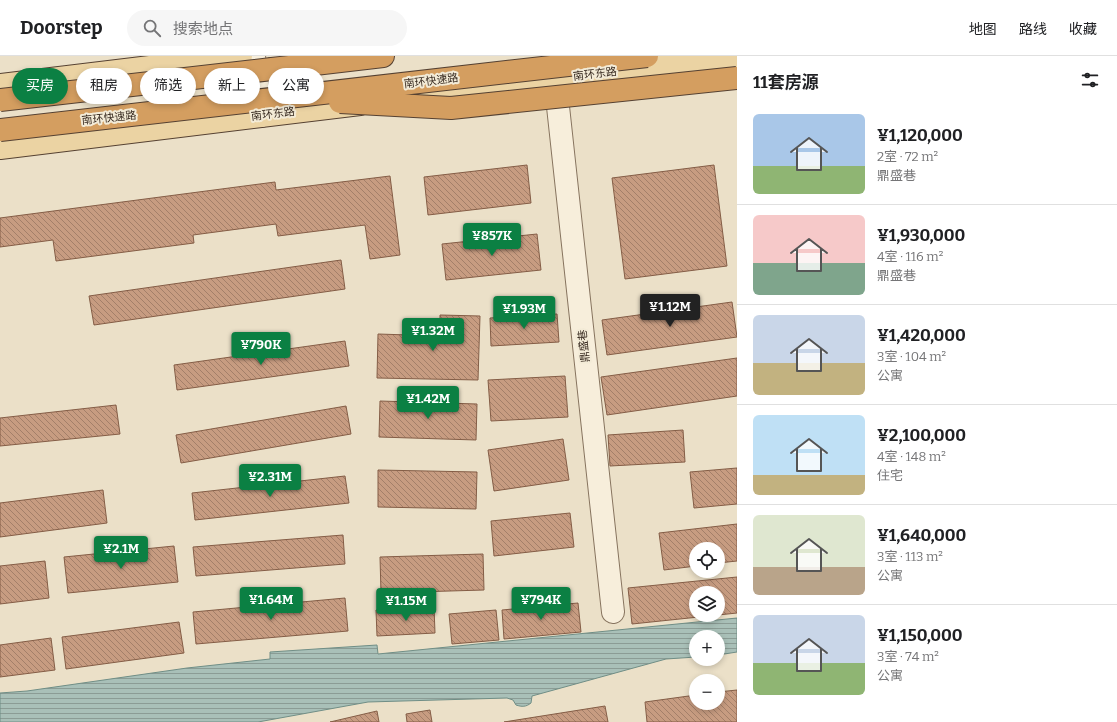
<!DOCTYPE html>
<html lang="zh">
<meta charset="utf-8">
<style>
body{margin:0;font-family:Bitter,"Noto Sans SC",serif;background:#f6f6f6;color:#202124;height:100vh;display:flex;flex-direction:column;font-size:15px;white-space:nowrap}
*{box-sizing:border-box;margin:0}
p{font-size:13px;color:#757577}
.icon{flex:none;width:22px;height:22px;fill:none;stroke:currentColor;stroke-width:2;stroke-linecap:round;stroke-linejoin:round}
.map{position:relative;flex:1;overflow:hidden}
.details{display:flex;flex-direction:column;background:#fff;width:380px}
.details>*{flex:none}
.top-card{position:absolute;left:12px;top:12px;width:380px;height:36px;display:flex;gap:8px}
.buttons{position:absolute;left:689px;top:486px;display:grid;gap:8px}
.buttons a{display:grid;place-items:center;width:36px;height:36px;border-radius:50%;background:#fff;box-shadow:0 2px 6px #0003;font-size:20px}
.price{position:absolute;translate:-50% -34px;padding:0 9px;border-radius:4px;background:#0b8043;color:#fff;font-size:13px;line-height:26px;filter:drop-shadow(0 1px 2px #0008)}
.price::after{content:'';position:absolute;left:50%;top:24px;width:12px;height:9px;margin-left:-6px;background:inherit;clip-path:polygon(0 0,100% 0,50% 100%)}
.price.selected{background:#222;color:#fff}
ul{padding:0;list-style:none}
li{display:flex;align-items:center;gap:12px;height:100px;padding:0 16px}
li+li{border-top:1px solid #e0e0e0}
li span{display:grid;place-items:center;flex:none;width:112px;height:80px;border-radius:6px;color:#555}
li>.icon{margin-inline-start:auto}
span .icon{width:48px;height:48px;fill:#fffc;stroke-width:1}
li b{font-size:17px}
h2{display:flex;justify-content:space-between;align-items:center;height:48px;padding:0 16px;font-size:17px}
.pill{padding:0 14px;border-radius:18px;background:#fff;box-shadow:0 2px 6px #0003;font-size:14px;line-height:36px}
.pill.selected{background:#0b8043;color:#fff}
header{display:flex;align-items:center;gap:24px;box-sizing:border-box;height:56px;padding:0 20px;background:#fff;border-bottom:1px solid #e0e0e0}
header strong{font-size:19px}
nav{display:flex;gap:22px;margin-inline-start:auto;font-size:14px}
.search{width:280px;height:36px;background:#f6f6f6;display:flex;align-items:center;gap:10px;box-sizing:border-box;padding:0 14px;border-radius:22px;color:#757577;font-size:15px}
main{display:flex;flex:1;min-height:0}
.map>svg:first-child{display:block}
</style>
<header>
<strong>Doorstep</strong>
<div class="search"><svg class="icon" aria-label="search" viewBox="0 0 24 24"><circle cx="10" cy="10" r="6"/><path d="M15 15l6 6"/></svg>搜索地点</div>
<nav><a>地图</a><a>路线</a><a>收藏</a></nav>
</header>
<main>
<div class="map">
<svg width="737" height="666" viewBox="0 0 737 666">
<defs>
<pattern id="water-rules" width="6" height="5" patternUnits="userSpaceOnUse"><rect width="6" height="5" fill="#a9c0b8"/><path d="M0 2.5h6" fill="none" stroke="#8b9c95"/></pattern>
<pattern id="building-back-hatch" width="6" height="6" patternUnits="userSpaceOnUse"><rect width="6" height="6" fill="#c79c81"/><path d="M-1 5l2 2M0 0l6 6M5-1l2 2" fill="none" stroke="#a37f69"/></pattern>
</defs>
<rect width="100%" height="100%" fill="#ebe0c8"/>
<path fill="url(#water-rules)" stroke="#708e86" d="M737 562V596L718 599V581H696V601L666 603 532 640 531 647C526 651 522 651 516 649L513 644 507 642 368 646 258 666H0V637L27 635 187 612 270 603V596L377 589 378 598Z"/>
<path fill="url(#building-back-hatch)" stroke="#845d46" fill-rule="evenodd" d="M527 109 531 147 428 159 424 121Z
M714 109 727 210 625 223 612 122Z
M390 120 400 199 370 203 365 169 278 180 276 168 193 179 194 187 56 205 53 184 0 191V162L275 126 276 134Z
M537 178 541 214 446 224 442 188Z
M341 204 345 233 94 269 89 240Z
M732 246 737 281 607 299 602 264Z
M557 258 559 286 491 290 490 262Z
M440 259 480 260 478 324 377 322 378 278 440 280Z
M345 285 349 310 177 334 174 309Z
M737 302V340L607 359 601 321Z
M565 320 568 361 491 365 488 324Z
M380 345 477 348 476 384 379 381Z
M116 349 120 378 0 390V362Z
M346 350 351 378 181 407 176 379Z
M683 374 685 406 610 410 608 379Z
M563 383 569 424 494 435 488 394Z
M737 412V448L694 452 690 416Z
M378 414 477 416 476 453 378 451Z
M345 420 349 447 195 464 192 437Z
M103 434 107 467 0 481V447Z
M570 457 574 491 494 500 491 465Z
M737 468V505L718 507V493H696V510L664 514 659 477Z
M343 479 345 508 196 520 193 491Z
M174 490 178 526 68 537 64 501Z
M483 498 484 534 381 537 380 501Z
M45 505 49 542 0 548V510Z
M737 521V557L632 568 628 532ZM696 537H718V559H696Z
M345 542 348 575 196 588 193 556Z
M578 547 581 576 504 583 502 554Z
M434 551 435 577 377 580 376 554Z
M496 554 499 584 452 588 449 558Z
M179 566 184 597 66 613 62 581Z
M51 582 55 614 0 621V589Z
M737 634V666H647L645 646 696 639V647H718V636Z
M605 650 608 666H504Z
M430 654 432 666H407L406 658Z
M377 655 379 666H330Z"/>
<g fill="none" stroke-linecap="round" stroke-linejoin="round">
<g stroke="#86735e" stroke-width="24">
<path id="minor" d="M254 0 261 60
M555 23 613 556"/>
</g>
<g stroke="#554132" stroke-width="24">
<path id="major" d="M0 29 241 0
M396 43 737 0
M0 92 360 48"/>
</g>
<g stroke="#554132" stroke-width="24">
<path id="highway" d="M272 13 383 0"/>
</g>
<use href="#minor" stroke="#f7eedb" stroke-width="22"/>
<use href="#major" stroke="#ebd3a3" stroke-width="22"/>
<use href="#highway" stroke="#d49e60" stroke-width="22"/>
<g stroke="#554132" stroke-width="24" stroke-linecap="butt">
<path id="highway-bridge" d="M0 44 272 13
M340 46 451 52 737 22
M0 74 647 0"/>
</g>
<use href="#highway-bridge" stroke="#d49e60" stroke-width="22"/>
</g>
<g text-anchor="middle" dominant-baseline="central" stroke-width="4" stroke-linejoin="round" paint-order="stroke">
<g font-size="11" fill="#382b21" stroke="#f3ebd7">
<text transform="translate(595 18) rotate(-7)">南环东路</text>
<text transform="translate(431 25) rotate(-7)">南环快速路</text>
<text transform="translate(273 58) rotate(-7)">南环东路</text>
<text transform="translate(109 62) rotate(-6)">南环快速路</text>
<text transform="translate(584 290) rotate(-96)">鼎盛巷</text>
</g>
</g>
</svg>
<div class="buttons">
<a><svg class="icon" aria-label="locate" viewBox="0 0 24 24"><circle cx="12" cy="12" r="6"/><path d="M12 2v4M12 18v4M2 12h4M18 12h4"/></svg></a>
<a><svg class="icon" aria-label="layers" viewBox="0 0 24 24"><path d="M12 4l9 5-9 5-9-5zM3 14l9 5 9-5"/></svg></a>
<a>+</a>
<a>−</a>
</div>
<b class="price" style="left:492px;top:201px">¥857K</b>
<b class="price selected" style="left:670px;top:272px">¥1.12M</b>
<b class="price" style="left:524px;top:274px">¥1.93M</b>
<b class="price" style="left:433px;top:296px">¥1.32M</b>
<b class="price" style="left:261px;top:310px">¥790K</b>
<b class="price" style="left:428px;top:364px">¥1.42M</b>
<b class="price" style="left:270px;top:442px">¥2.31M</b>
<b class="price" style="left:121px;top:514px">¥2.1M</b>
<b class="price" style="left:271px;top:565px">¥1.64M</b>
<b class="price" style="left:541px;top:565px">¥794K</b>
<b class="price" style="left:406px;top:566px">¥1.15M</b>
<div class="top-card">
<a class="pill selected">买房</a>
<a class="pill">租房</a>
<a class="pill">筛选</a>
<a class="pill">新上</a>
<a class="pill">公寓</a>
</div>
</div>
<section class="details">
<h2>11套房源<svg class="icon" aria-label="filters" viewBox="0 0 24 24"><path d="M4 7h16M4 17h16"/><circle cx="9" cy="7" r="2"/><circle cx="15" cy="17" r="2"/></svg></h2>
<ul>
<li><span style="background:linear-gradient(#a9c7e8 65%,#8fb573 0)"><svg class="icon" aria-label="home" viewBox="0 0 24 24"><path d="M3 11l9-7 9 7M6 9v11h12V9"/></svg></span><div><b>¥1,120,000</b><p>2室 · 72 m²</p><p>鼎盛巷</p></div></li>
<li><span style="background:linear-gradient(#f6c9c9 60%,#7fa58c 0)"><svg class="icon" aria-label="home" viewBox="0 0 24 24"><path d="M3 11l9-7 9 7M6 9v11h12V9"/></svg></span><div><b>¥1,930,000</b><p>4室 · 116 m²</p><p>鼎盛巷</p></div></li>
<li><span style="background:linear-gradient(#c9d6e8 60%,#c2b280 0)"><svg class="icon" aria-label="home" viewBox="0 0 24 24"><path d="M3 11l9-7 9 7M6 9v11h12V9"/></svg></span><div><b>¥1,420,000</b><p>3室 · 104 m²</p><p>公寓</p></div></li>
<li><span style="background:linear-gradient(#bfe0f5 75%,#c2b280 0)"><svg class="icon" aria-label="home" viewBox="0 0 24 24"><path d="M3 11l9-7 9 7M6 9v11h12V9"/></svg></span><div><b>¥2,100,000</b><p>4室 · 148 m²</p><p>住宅</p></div></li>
<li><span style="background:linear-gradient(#dfe7d0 65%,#b9a48a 0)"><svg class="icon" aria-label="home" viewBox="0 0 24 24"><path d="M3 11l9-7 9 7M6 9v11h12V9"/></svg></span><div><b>¥1,640,000</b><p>3室 · 113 m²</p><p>公寓</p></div></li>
<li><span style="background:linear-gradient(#c9d6e8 60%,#8fb573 0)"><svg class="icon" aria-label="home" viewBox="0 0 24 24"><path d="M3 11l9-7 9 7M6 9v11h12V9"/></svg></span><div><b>¥1,150,000</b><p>3室 · 74 m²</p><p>公寓</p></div></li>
</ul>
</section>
</main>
